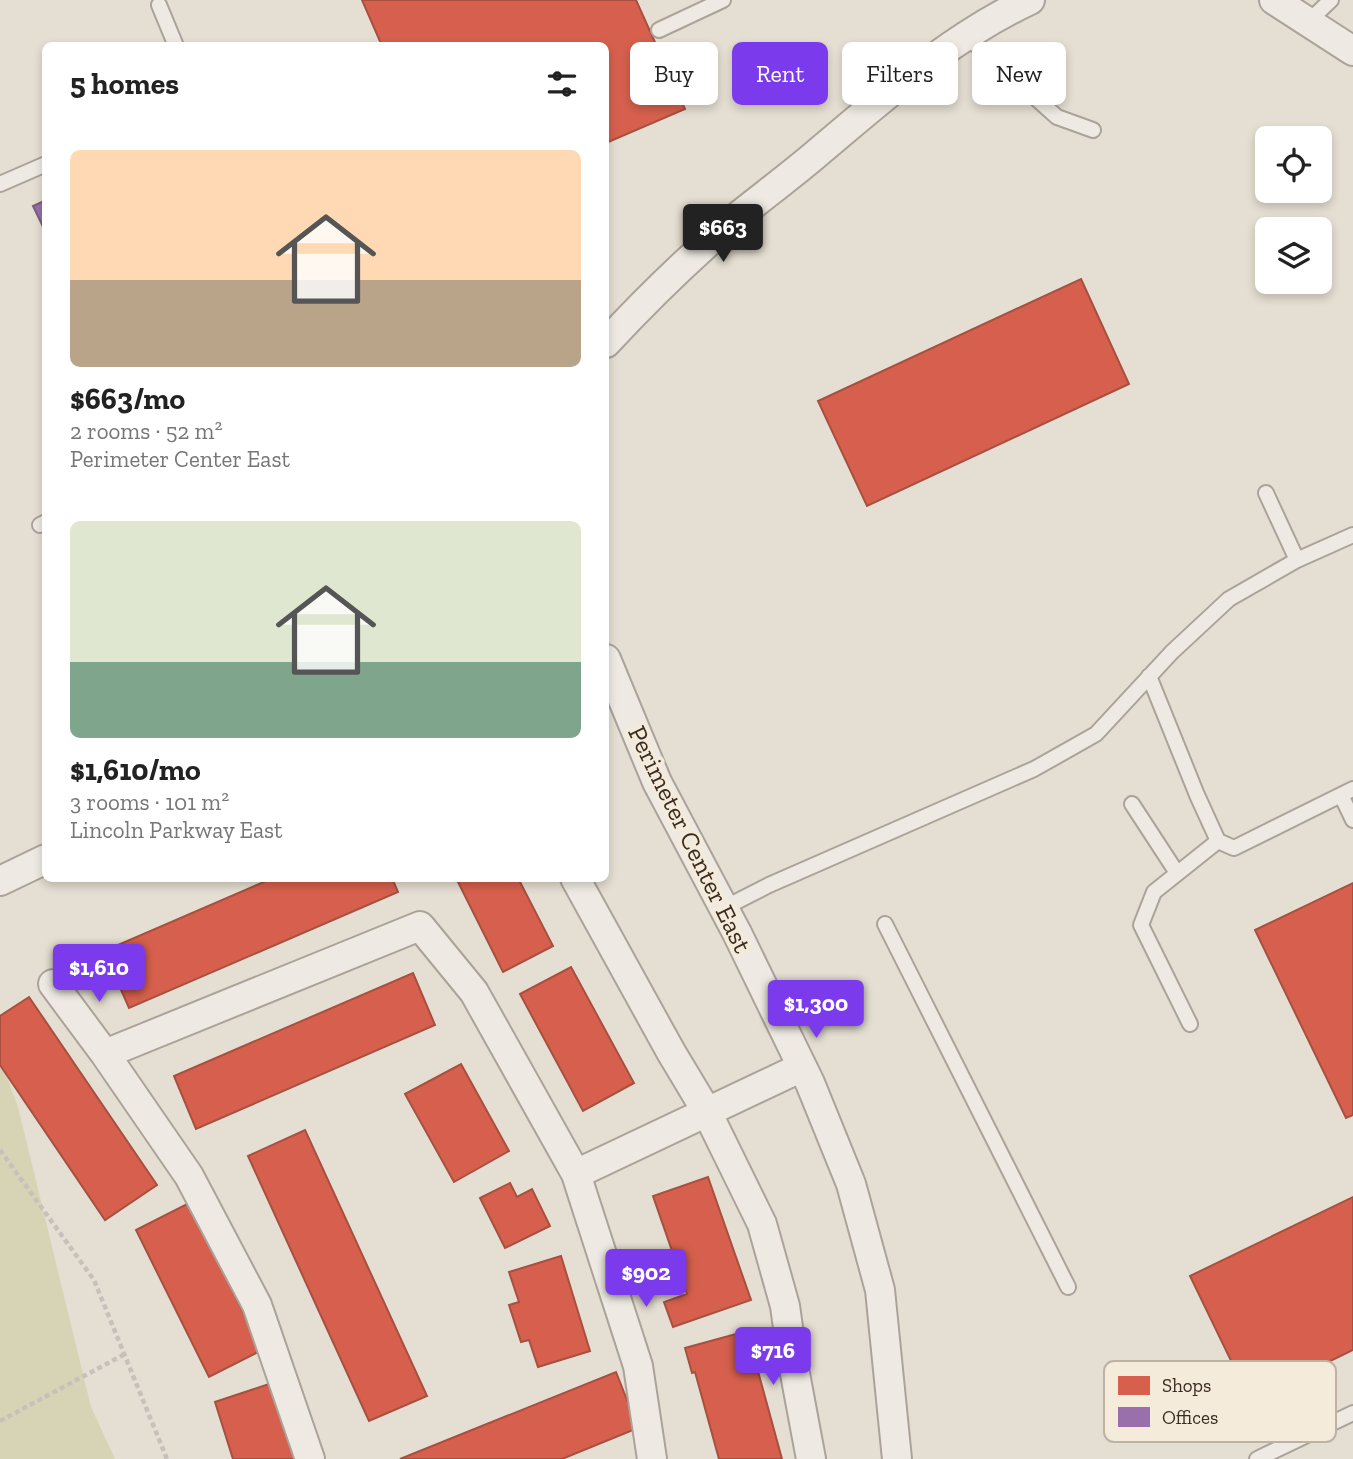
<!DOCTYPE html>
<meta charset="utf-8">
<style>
body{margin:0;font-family:"Zilla Slab",serif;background:#f6f6f6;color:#222;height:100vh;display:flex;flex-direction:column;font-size:26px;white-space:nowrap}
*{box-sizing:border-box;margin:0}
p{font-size:23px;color:#767676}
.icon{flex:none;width:38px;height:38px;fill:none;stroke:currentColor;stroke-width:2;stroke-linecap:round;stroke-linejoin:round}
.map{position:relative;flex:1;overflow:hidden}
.side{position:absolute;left:42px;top:42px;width:567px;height:840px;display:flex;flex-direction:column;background:#fff;border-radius:10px;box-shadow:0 4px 10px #0003}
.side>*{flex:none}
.banner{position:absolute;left:630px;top:42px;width:618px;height:63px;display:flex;gap:14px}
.controls{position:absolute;left:1255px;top:126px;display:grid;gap:14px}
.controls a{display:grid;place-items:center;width:77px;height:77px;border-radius:10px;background:#fff;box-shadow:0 4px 10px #0003;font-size:35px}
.price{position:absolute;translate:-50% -60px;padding:0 16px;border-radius:7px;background:#7c3aed;color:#fff;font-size:23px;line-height:46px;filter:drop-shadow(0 2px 4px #0008)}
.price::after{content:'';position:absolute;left:50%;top:42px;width:21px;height:16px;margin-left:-10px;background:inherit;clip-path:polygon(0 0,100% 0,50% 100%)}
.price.selected{background:#222;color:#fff}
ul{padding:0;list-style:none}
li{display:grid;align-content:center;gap:14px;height:371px;padding:0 28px}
li span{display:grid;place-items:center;height:217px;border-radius:10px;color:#555}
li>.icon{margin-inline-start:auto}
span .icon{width:126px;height:126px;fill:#fffc;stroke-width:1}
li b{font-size:30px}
h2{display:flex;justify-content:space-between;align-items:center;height:84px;padding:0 28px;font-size:30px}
.chip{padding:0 24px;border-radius:10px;background:#fff;box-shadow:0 4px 10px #0003;font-size:24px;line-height:63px}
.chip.selected{background:#7c3aed;color:#fff}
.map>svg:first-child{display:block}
</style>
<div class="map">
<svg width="1353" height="1459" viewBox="0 0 1353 1459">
<rect width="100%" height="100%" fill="#e5ded2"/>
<path fill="#d6d4b5" d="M0 1058 18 1107 91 1407 115 1459H0Z"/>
<path fill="#d6604d" stroke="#a75040" stroke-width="2" d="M362 0H636L685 109 606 143V46H382Z
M1081 279 1129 384 867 506 818 401Z
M273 878H392L398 892 129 1008 104 951Z
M456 878H518L553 946 503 972Z
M1353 883V1115L1346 1118 1255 930Z
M571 967 634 1083 583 1111 520 994Z
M413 973 435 1025 196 1129 174 1076Z
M29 997 157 1185 105 1220 0 1065V1016Z
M461 1064 509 1151 454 1182 405 1094Z
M305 1130 427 1396 369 1421 248 1156Z
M708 1177 751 1300 673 1327 664 1302 687 1294 653 1196Z
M510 1183 517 1197 532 1189 550 1226 505 1248 480 1198Z
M1353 1197V1350L1250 1400 1190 1276Z
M189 1203 262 1350 209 1377 136 1230Z
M561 1256 590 1351 538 1367 529 1340 521 1342 509 1305 519 1302 509 1272Z
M747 1331 782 1459H719L695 1372 692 1373 685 1348Z
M616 1372 638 1428 562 1459H400Z
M272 1383 297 1459H233L215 1402Z"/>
<path fill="#9970ab" stroke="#7c5c82" stroke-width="2" d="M46 200V233L33 206Z"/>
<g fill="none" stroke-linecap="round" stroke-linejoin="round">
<g stroke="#aba39a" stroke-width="18">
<path id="service" d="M159 5 176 46
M1309 21 1331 0
M659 30 723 0
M965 35 1057 117 1093 130
M0 184 46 164
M1266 493 1297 560 1353 535
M40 525 46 522
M1149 676 1197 795 1218 841 1234 848 1353 789
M1341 795 1353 820
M1132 804 1177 873
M724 908 769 885 1034 769 1096 734 1172 652 1229 599 1297 560
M885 924 1068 1287
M1190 1024 1141 925 1154 892 1218 841
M1257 1459 1353 1413"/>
</g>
<g stroke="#aba39a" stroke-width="32">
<path id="minor" d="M1274 0 1353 51
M606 343C647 299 690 257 736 218 762 197 789 177 815 155 883 98 949 38 1030 0
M606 659 657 782 737 933 810 1083 851 1184 880 1290 897 1459
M575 878 671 1052 707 1112 762 1224 785 1306 793 1363 811 1459
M0 881 46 859
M53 984 105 1054
M576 1174 802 1067
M310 1459 257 1305 189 1176 105 1054 420 926 474 992 576 1174 638 1366 652 1459"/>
</g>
<path stroke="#c6c1ba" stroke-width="4.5" stroke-dasharray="5 3.5" stroke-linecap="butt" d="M0 1150 94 1280 167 1459
M0 1421 125 1354"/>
<use href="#service" stroke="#eeeae3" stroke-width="14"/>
<use href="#minor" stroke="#eeeae3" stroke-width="28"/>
</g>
<g text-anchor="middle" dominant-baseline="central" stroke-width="7" stroke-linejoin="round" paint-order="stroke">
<g font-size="26" fill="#3a2c22" stroke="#f5ebda">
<text transform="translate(690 839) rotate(64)">Perimeter Center East</text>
</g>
</g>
<rect x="1104" y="1361" width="232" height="81" rx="10" fill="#f5ebda" stroke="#bdb2a3" stroke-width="2"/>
<rect x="1118" y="1376" width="32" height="19" fill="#d6604d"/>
<rect x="1118" y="1407" width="32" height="20" fill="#9970ab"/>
<g font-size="19" fill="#3a2c22">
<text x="1162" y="1392">Shops</text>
<text x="1162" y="1424">Offices</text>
</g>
</svg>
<div class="controls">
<a><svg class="icon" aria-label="locate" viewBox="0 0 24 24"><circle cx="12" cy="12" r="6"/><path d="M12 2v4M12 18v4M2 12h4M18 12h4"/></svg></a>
<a><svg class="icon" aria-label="layers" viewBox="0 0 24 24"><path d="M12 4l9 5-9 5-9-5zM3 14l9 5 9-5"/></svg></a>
</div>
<b class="price selected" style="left:723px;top:264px">$663</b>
<b class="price" style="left:99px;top:1004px">$1,610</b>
<b class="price" style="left:816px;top:1040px">$1,300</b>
<b class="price" style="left:646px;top:1309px">$902</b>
<b class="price" style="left:773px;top:1387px">$716</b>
<div class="banner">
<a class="chip">Buy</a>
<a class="chip selected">Rent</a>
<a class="chip">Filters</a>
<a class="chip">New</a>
</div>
<section class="side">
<h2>5 homes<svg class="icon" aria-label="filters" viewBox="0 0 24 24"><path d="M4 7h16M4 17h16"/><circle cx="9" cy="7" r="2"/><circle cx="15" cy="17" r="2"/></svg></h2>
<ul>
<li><span style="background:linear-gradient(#ffd9b3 60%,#b9a48a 0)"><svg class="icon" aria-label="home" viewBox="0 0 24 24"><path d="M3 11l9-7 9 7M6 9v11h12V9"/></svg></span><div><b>$663/mo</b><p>2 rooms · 52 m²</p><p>Perimeter Center East</p></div></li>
<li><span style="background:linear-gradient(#dfe7d0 65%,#7fa58c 0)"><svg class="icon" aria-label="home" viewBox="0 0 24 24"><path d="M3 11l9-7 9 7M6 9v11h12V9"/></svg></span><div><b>$1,610/mo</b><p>3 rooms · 101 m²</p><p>Lincoln Parkway East</p></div></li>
</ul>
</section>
</div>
